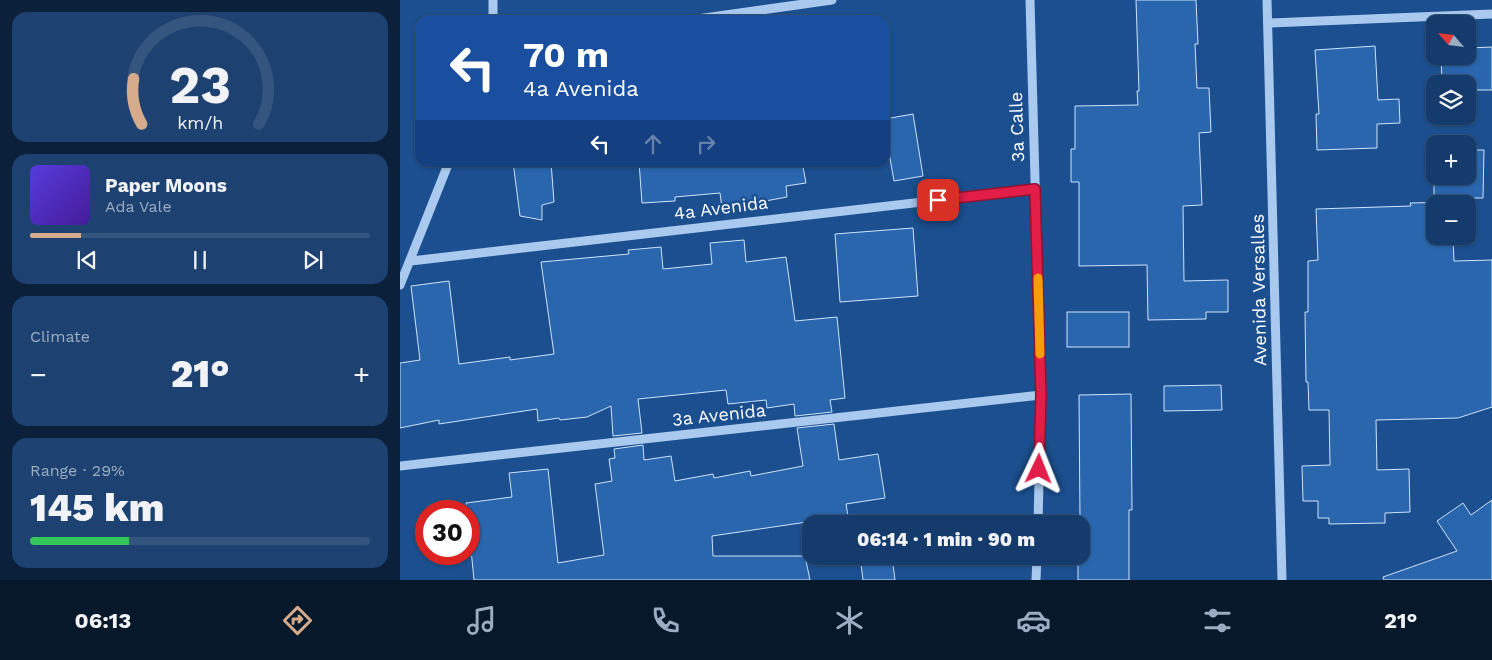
<!DOCTYPE html>
<meta charset="utf-8">
<style>
:root{--surface:#143b6b;--page:#1d4271;--text:#f1f3f6;--muted:#9dadc1;--line:#33557e;--accent:#d6ab8b}
body{margin:0;font-family:"Work Sans",sans-serif;background:var(--page);color:var(--text);height:100vh;display:flex;flex-direction:column;font-size:19px;white-space:nowrap}
*{box-sizing:border-box;margin:0}
p{font-size:16px;color:var(--muted)}
.icon{flex:none;width:28px;height:28px;fill:none;stroke:currentColor;stroke-width:2;stroke-linecap:round;stroke-linejoin:round}
.map{position:relative;flex:1;overflow:hidden}
.drawer{display:flex;flex-direction:column;gap:12px;padding:12px;background:#0b203b;width:400px}
.drawer>*{flex:none}
.guide{position:absolute;left:15px;top:15px;width:475px;height:152px;border-radius:15px;box-shadow:0 1px 4px #0004,0 0 0 1px var(--line);background:#1a4fa0;color:#fff;overflow:hidden}
.needle{width:32px;rotate:298deg}
.fabs{position:absolute;left:1026px;top:15px;display:grid;gap:10px}
.fabs a{display:grid;place-items:center;width:50px;height:50px;border-radius:10px;background:var(--surface);box-shadow:0 1px 4px #0004,0 0 0 1px var(--line);font-size:25px}
.speed{position:absolute;left:15px;top:500px;display:flex;gap:10px;font-size:25px;font-weight:700;text-align:center}
.speed>*{display:grid;place-content:center;width:65px;height:65px;border-radius:50%;background:var(--surface);box-shadow:0 1px 4px #0004,0 0 0 1px var(--line);line-height:1}
.speed .limit{border:8px solid #d22;background:#fff;color:#111}
.pin{position:absolute;display:grid;place-items:center;width:42px;height:42px;color:#fff;margin:-21px;border-radius:10px;box-shadow:0 2px 8px #0006}
.me{position:absolute;width:55px;margin:-28px;rotate:2deg;stroke-linejoin:round;filter:drop-shadow(0 0 4px #0008)}
.turn{display:flex;align-items:center;gap:18px;height:105px;padding:0 25px;font-size:22px}
.turn .icon{width:65px;height:65px;stroke-width:2.5}
.turn b{display:block;font-size:35px;line-height:42px}
.lanes{display:flex;align-items:center;height:48px;padding:0 25px;background:#0003;justify-content:center;gap:25px;direction:ltr}
.lanes .off{opacity:.35}
.big{font-size:38px;font-weight:800;line-height:1.1}
.drawer .widget{flex:1;display:flex;flex-direction:column;justify-content:center;gap:8px;min-width:0;padding:0 18px;border-radius:15px;background:var(--page)}
.drawer .dial{align-items:center;gap:0}
.dial svg{height:130px;overflow:visible;fill:none;stroke:var(--line);stroke-width:7;stroke-linecap:round;text-anchor:middle}
.dial text{fill:var(--text);stroke:none}
.song{display:flex;align-items:center;gap:15px}
.cover{width:60px;height:60px;border-radius:8px;background:linear-gradient(135deg,hsl(250 70% 55%),hsl(260 70% 35%))}
.played{height:5px;border-radius:2px;background:linear-gradient(90deg,var(--accent) 15%,var(--line) 15%)}
.keys{display:flex;justify-content:space-around;direction:ltr}
.heat{display:flex;justify-content:space-between;align-items:center;font-size:28px;direction:ltr}
.charge{height:8px;border-radius:4px;background:linear-gradient(90deg,#34c759 29%,var(--line) 0)}
.trip{position:absolute;left:402px;top:515px;width:288px;height:50px;border-radius:15px;background:var(--surface);box-shadow:0 1px 4px #0004,0 0 0 1px var(--line);font-weight:800;line-height:50px;text-align:center}
.dock{display:flex;height:80px;justify-content:space-around;align-items:center;background:#08182b;color:var(--muted)}
.dock .icon{width:35px;height:35px}
.dock .current{color:var(--accent)}
.dock b{font-size:22px;color:var(--text)}
main{display:flex;flex:1;min-height:0}
.map>svg:first-child{display:block}
.building{fill:#2a66ad;stroke:#cfe3fa}
.lines{fill:none;stroke-linecap:round;stroke-linejoin:round}
.minor{stroke:#a9c9ee;stroke-width:9}
.route-casing{stroke:#92132f;stroke-width:12}
.route{stroke:#e11d48;stroke-width:9}
.slow{stroke:#f59e0b;stroke-width:9}
.labels{text-anchor:middle;stroke-width:5;stroke-linejoin:round;paint-order:stroke}
.street-label{font-size:18px;fill:#fff;stroke:#1b4f8f}
</style>
<main>
<section class="drawer">
<div class="widget dial"><svg viewBox="0 0 100 80">
<path d="M14 69A42 42 0 1 1 86 69"/>
<path d="M14 69A42 42 0 0 1 9 41" stroke="#d6ab8b"/>
<text x="50" y="56" font-size="32" font-weight="700">23</text>
<text x="50" y="72" font-size="11">km/h</text>
</svg></div>
<div class="widget">
<div class="song"><i class="cover"></i><div><b>Paper Moons</b><p>Ada Vale</p></div></div>
<div class="played"></div>
<div class="keys"><svg class="icon" aria-label="previous" viewBox="0 0 24 24"><path d="M18 5L8 12l10 7zM5 5v14"/></svg><svg class="icon" aria-label="pause" viewBox="0 0 24 24"><path d="M8 5v14M16 5v14"/></svg><svg class="icon" aria-label="next" viewBox="0 0 24 24"><path d="M6 5l10 7-10 7zM19 5v14"/></svg></div>
</div>
<div class="widget"><p>Climate</p>
<div class="heat"><a>−</a><b class="big">21°</b><a>+</a></div>
</div>
<div class="widget"><p>Range · 29%</p><b class="big">145 km</b><div class="charge"></div></div>
</section>
<div class="map">
<svg width="1092" height="580" viewBox="0 0 1092 580">
<rect width="100%" height="100%" fill="#1b4f8f"/>
<!-- building -->
<g class="building">
<path d="M736,0h60l2,44h-3l2,44h12l2,44 -12,1 3,72 -19,1 1,75 44,-1v32h-22v7l-58,1 -1,-55 -68,1v-84h-8v-33h4v-43l63,-1 -1,-14h2z"/>
<path d="M975,46l3,54 21,-1 1,24 -23,1v24l-60,2 -1,-36h3l-4,-64z"/>
<path d="M1092,47v43h-24v-6h-26l-1,-28h27v-8z"/>
<path d="M513,114l10,62 -29,5 -9,-51v-11z"/>
<path d="M1034,150l1,26h33v-26h16l-1,48h-49z"/>
<path d="M113,162h38l3,40 -12,3v15l-22,-4z"/>
<path d="M239,162h163l4,21 -20,3 1,11 -65,12 -2,-16 -45,4v4l-33,2z"/>
<path d="M1053,202v2h-18v32h18l1,25 38,-1v147l-34,11 -82,2 1,50 32,-1 1,43 -25,1v10l-56,1v-6h-11v-17h-15l-1,-35 28,-1 -1,-55h-20l-1,-28h-2l-1,-70h3v-51l10,-1 -2,-51 95,-3 -1,-3z"/>
<path d="M513,228l5,68 -78,6 -5,-68z"/>
<path d="M344,240l2,22 40,-5 9,64 42,-4 8,81 -15,2 2,12 -37,4 -1,-12 -27,4 -1,-8 -38,4 -2,-14 -88,9 4,34 -29,3 -2,-30 -24,11 -27,3 -1,-2 -21,3 -1,-12 -98,15v-4l-39,8v-65l20,-3 -9,-74 38,-5 10,83 51,-7v3l44,-6 -13,-92 88,-8 -1,-4 33,-3 2,22 49,-5 -2,-21z"/>
<rect x="667" y="312" width="62" height="35"/>
<path d="M821,385l1,25 -58,1v-25z"/>
<path d="M731,394l1,116h-3v70h-51v-24h3v-32h-3v-4h2l-1,-125z"/>
<path d="M434,424l5,36 39,-6 7,44 -39,6 2,12 -136,20 1,20h92l5,24h-336l-5,-51v-18h-2l-1,-8 46,-6 -3,-24 39,-4 10,94 46,-8 -9,-71 17,-3 -3,-22 6,-1 -1,-9 29,-4 1,15 27,-4 4,25 38,-7 1,4 36,-7 1,5 52,-10 -6,-38z"/>
<path d="M1092,500v80h-108l-1,-3 74,-26 -20,-30 26,-18 8,12z"/>
<path d="M460,556h32l3,24h-32z"/>
</g>
<g class="lines">
<!-- minor -->
<g class="minor">
<path d="M630,0l11,395 -3,129"/>
<path d="M867,0l15,580"/>
<path d="M93,20v-20"/>
<path d="M290,20l142,-20"/>
<path d="M868,23l224,-9"/>
<path d="M11,261l624,-72"/>
<path d="M0,285l49,-123"/>
<path d="M0,466l641,-71"/>
<path d="M636,580l1,-24"/>
</g>
</g>
<g class="lines">
<defs>
<path id="route" d="M538,200l97,-11 6,206 -2,74"/>
</defs>
<!-- route casing -->
<use href="#route" class="route-casing"/>
<!-- route -->
<use href="#route" class="route"/>
<!-- slow -->
<path class="slow" d="M638,278l2,76"/>
</g>
<g class="labels">
<!-- street labels -->
<g class="street-label">
<text transform="translate(617 127) rotate(-92)" y="6">3a Calle</text>
<text transform="translate(321 208) rotate(-7)" y="6">4a Avenida</text>
<text transform="translate(859 290) rotate(-91)" y="6">Avenida Versalles</text>
<text transform="translate(319 415) rotate(-6)" y="6">3a Avenida</text>
</g>
</g>
</svg>
<div class="fabs">
<a><svg class="needle" viewBox="-14 -14 28 28"><path d="M0-13l5 13h-10z" fill="#e53935"/><path d="M0 13l5-13h-10z" fill="#9dadc1"/></svg></a>
<a><svg class="icon" aria-label="layers" viewBox="0 0 24 24"><path d="M12 4l9 5-9 5-9-5zM3 14l9 5 9-5"/></svg></a>
<a>+</a>
<a>−</a>
</div>
<div class="speed"><div class="limit">30</div></div>
<div class="pin" style="left:538px;top:200px;background:#d93025"><svg class="icon" aria-label="arrive" viewBox="0 0 24 24"><path d="M6 21V4h12l-3 4 3 4H6"/></svg></div>
<svg class="me" style="left:639px;top:469px" viewBox="-20 -20 40 40"><path d="M0-17L14 15 0 8-14 15z" fill="#e11d48" stroke="#fff" stroke-width="4"/></svg>
<div class="trip">06:14 · 1 min · 90 m</div>
<div class="guide">
<div class="turn"><svg class="icon" aria-label="left" viewBox="0 0 24 24"><path d="M17 20v-9H6M10 6l-5 5 5 5"/></svg><div><b>70 m</b>4a Avenida</div></div>
<div class="lanes"><svg class="icon" aria-label="left" viewBox="0 0 24 24"><path d="M17 20v-9H6M10 6l-5 5 5 5"/></svg><svg class="icon off" aria-label="ahead" viewBox="0 0 24 24"><path d="M12 20V5M6 11l6-6 6 6"/></svg><svg class="icon off" aria-label="right" viewBox="0 0 24 24"><path d="M7 20v-9h11M14 6l5 5-5 5"/></svg></div>
</div>
</div>
</main>
<nav class="dock">
<b>06:13</b>
<svg class="icon current" aria-label="directions" viewBox="0 0 24 24"><path d="M12 3l9 9-9 9-9-9zM9 14v-3h6M13 9l2 2-2 2"/></svg>
<svg class="icon" aria-label="music" viewBox="0 0 24 24"><path d="M9 18V5l10-2v13"/><circle cx="6" cy="18" r="3"/><circle cx="16" cy="16" r="3"/></svg>
<svg class="icon" aria-label="phone" viewBox="0 0 24 24"><path d="M5 4h4l2 5-3 2q2 4 5 5l2-3 5 2v4C11 20 4 13 5 4z"/></svg>
<svg class="icon" aria-label="climate" viewBox="0 0 24 24"><path d="M12 3v18M4 7l16 10M4 17L20 7"/></svg>
<svg class="icon" aria-label="car" viewBox="0 0 24 24"><path d="M5 17H2v-5l4-1 3-4h7l3 4 3 1v5h-3M9 17h6M6 11h13"/><circle cx="7" cy="17" r="2"/><circle cx="17" cy="17" r="2"/></svg>
<svg class="icon" aria-label="filters" viewBox="0 0 24 24"><path d="M4 7h16M4 17h16"/><circle cx="9" cy="7" r="2"/><circle cx="15" cy="17" r="2"/></svg>
<b>21°</b>
</nav>
